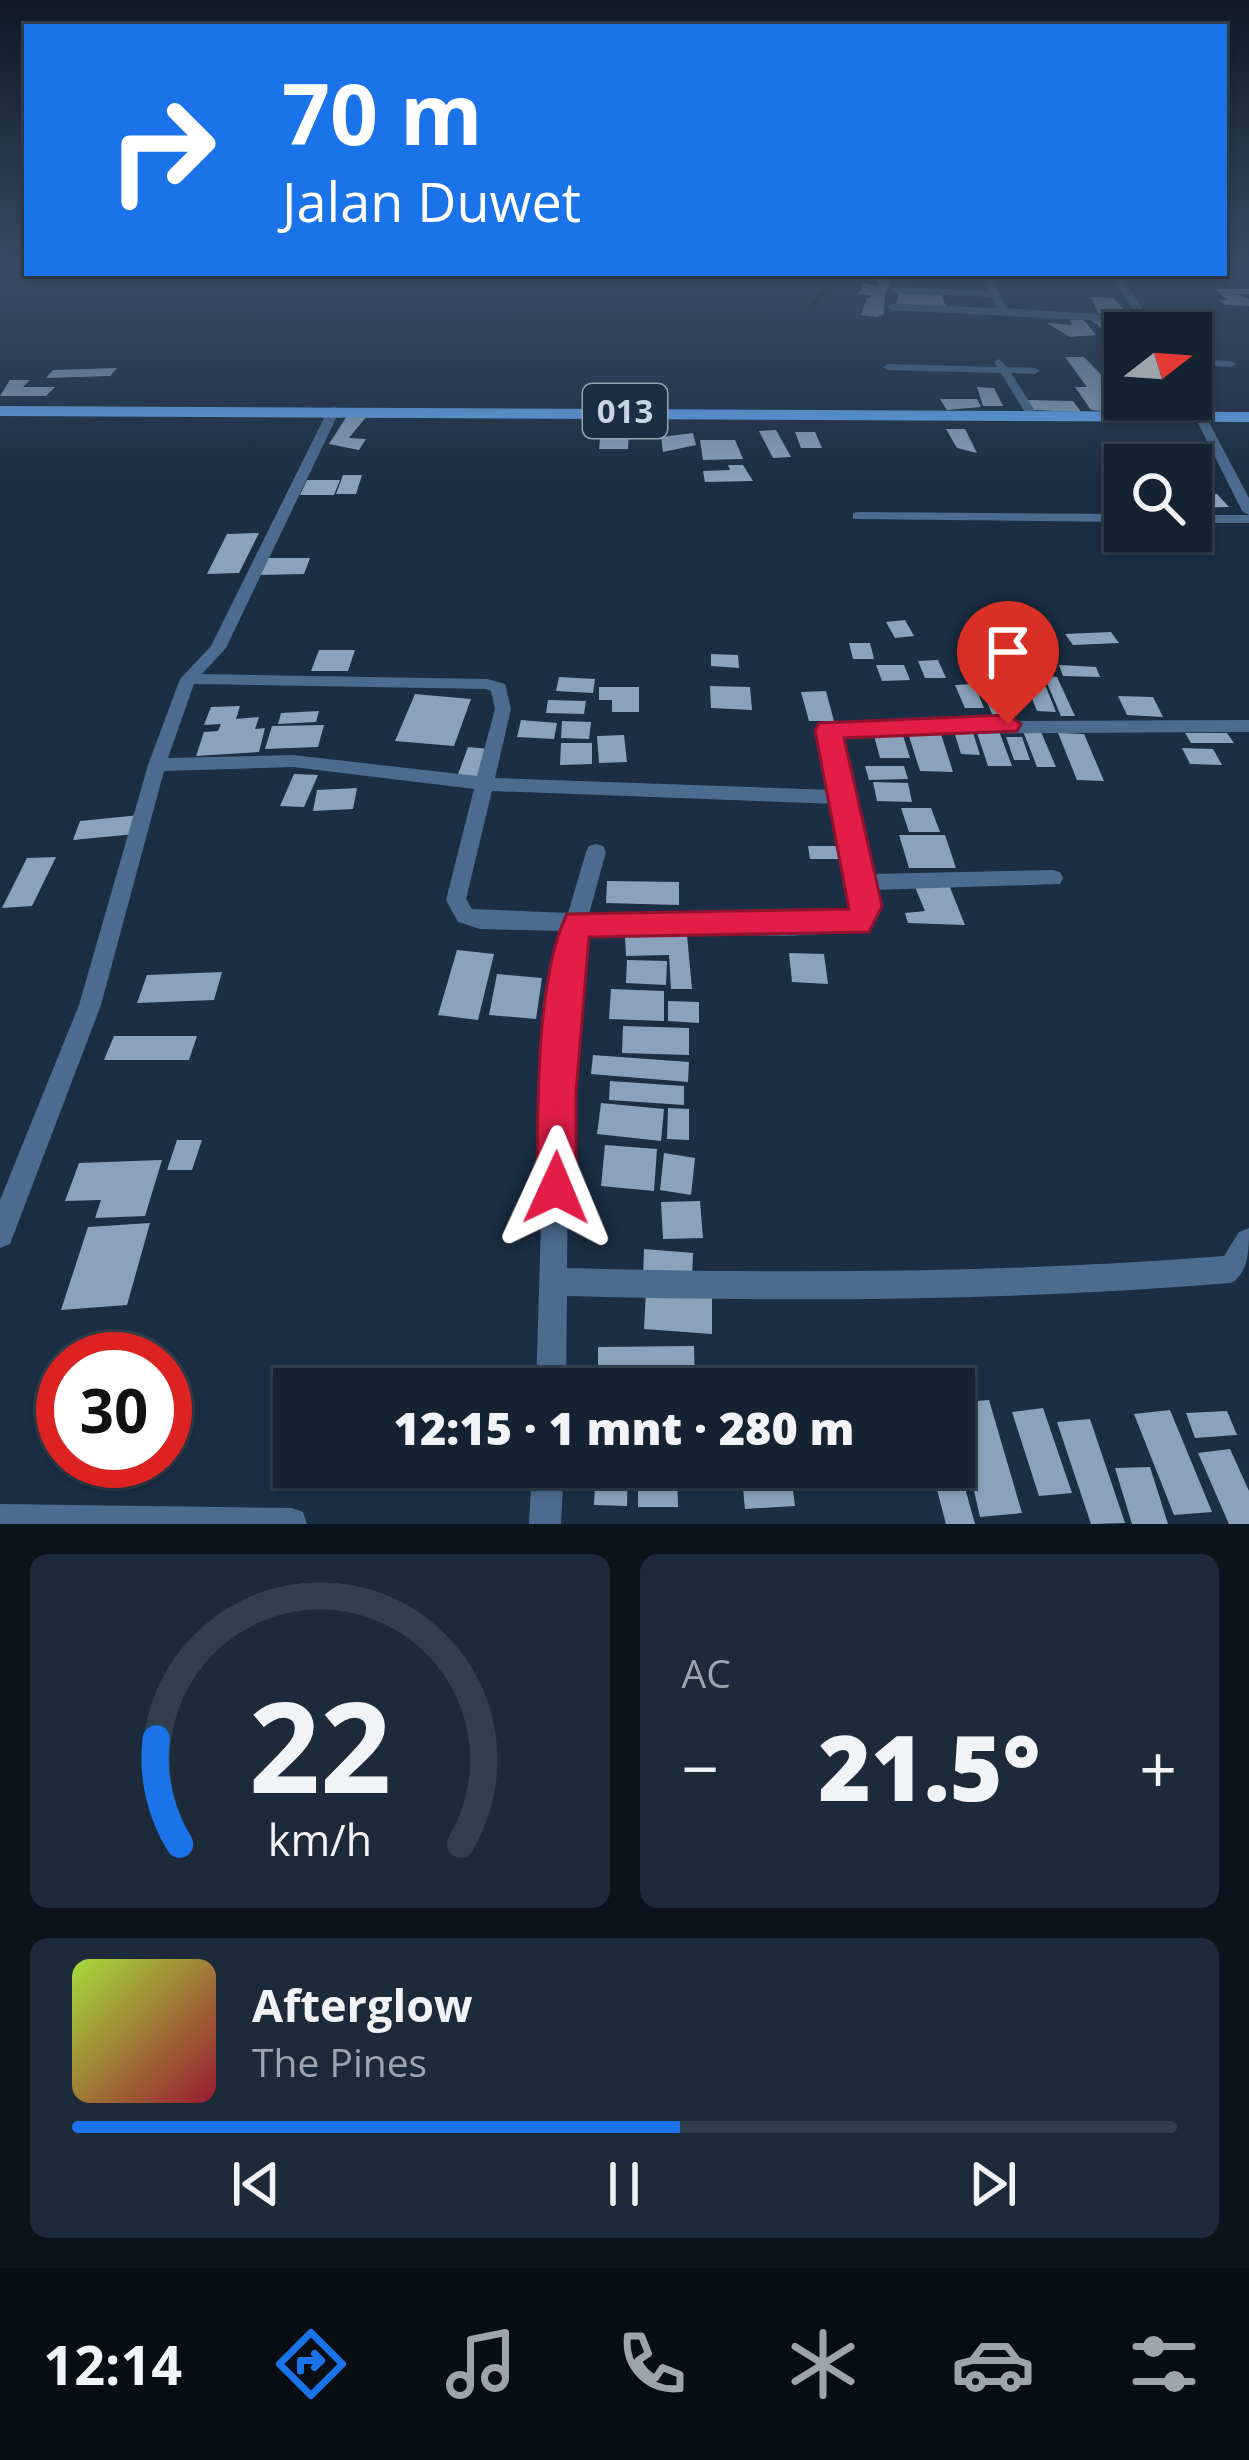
<!DOCTYPE html>
<html lang="id">
<meta charset="utf-8">
<style>
:root{--surface:#142232;--page:#1d2a3a;--text:#f1f3f6;--muted:#9da4ac;--line:#333f4d;--accent:#1a73e8}
body{margin:0;font-family:"Open Sans",sans-serif;background:var(--page);color:var(--text);height:100vh;display:flex;flex-direction:column;font-size:45px;white-space:nowrap}
*{box-sizing:border-box;margin:0}
p{font-size:39px;color:var(--muted)}
.icon{flex:none;width:66px;height:66px;fill:none;stroke:currentColor;stroke-width:2;stroke-linecap:round;stroke-linejoin:round}
.map{position:relative;height:1524px;overflow:hidden}
.side{display:flex;flex-direction:column;gap:30px;padding:30px;background:#0b131c;flex:1}
.side>*{flex:none}
.banner{position:absolute;left:24px;top:24px;width:1203px;height:252px;border-radius:0px;box-shadow:0 3px 9px #0004,0 0 0 3px var(--line);background:#1a73e8;color:#fff;overflow:hidden}
.needle{width:78px;rotate:73deg}
.tools{position:absolute;left:1104px;top:312px;display:grid;gap:24px}
.tools a{display:grid;place-items:center;width:108px;height:108px;border-radius:0px;background:var(--surface);box-shadow:0 3px 9px #0004,0 0 0 3px var(--line);font-size:60px}
.speed{position:absolute;left:36px;top:1332px;display:flex;gap:24px;font-size:60px;font-weight:700;text-align:center}
.speed>*{display:grid;place-content:center;width:156px;height:156px;border-radius:50%;background:var(--surface);box-shadow:0 3px 9px #0004,0 0 0 3px var(--line);line-height:1}
.speed .limit{border:18px solid #d22;background:#fff;color:#111}
.pin{position:absolute;display:grid;place-items:center;width:102px;height:102px;color:#fff;margin:-123px -51px;border-radius:50% 50% 50% 0;rotate:-45deg;box-shadow:0 0 12px #0007}
.pin .icon{rotate:45deg}
.me{position:absolute;width:132px;margin:-66px;rotate:1deg;stroke-linejoin:round;filter:drop-shadow(0 0 9px #0008)}
.turn{display:flex;align-items:center;gap:42px;height:252px;padding:0 60px;font-size:54px}
.turn .icon{width:156px;height:156px;stroke-width:2.5}
.turn b{display:block;font-size:84px;line-height:102px}
.big{font-size:90px;font-weight:800;line-height:1.1}
.side .widget{flex:1;display:flex;flex-direction:column;justify-content:center;gap:18px;min-width:0;padding:0 42px;border-radius:18px;background:var(--page)}
.side .dial{align-items:center;gap:0}
.dial svg{height:312px;overflow:visible;fill:none;stroke:var(--line);stroke-width:7;stroke-linecap:round;text-anchor:middle}
.dial text{fill:var(--text);stroke:none}
.song{display:flex;align-items:center;gap:36px}
.cover{width:144px;height:144px;border-radius:18px;background:linear-gradient(135deg,hsl(80 70% 55%),hsl(350 70% 35%))}
.played{height:12px;border-radius:6px;background:linear-gradient(90deg,var(--accent) 55%,var(--line) 55%)}
.keys{display:flex;justify-content:space-around;direction:ltr}
.heat{display:flex;justify-content:space-between;align-items:center;font-size:66px;direction:ltr}
.side .tiles{flex:1;display:grid;gap:30px;grid-template-columns:1fr 1fr}
.widget:last-child{grid-column:span 2}
.trip{position:absolute;left:273px;top:1368px;width:702px;height:120px;border-radius:0px;background:var(--surface);box-shadow:0 3px 9px #0004,0 0 0 3px var(--line);font-weight:800;line-height:120px;text-align:center}
.dock{display:flex;height:192px;justify-content:space-around;align-items:center;background:#080e14;color:var(--muted)}
.dock .icon{width:84px;height:84px}
.dock .selected{color:var(--accent)}
.dock b{font-size:54px;color:var(--text)}
.map>svg:first-child{display:block}
.lines{fill:none;stroke-linecap:round;stroke-linejoin:round}
.stream{stroke:#2e0400;stroke-width:3}
.building{fill:#8ba2bc}
.minor{fill:#4b6b8f;fill-rule:evenodd}
.primary{fill:#64a8f1;fill-rule:evenodd}
.route{fill:#e11d48;stroke:#92132f;stroke-width:3}
.labels{text-anchor:middle;stroke-width:12;stroke-linejoin:round;paint-order:stroke}
.shield{fill:#1b2e43;stroke:#94a2b2;stroke-width:3}
.shield-label{font-size:33px;font-weight:bold;fill:#c8d4e1}
</style>
<div class="map">
<svg width="1249" height="1524" viewBox="0 0 1249 1524">
<rect width="100%" height="100%" fill="#1b2e43"/>
<g class="lines">
<!-- stream -->
<path class="stream" d="M813,304l27,-31"/>
</g>
<!-- building -->
<g class="building">
<path d="M872,273h23l-10,21 -1,20 -7,3 -16,-2 6,-17 6,-2 -15,-2 7,-11 14,4 -1,-5 -10,-2z"/>
<path d="M1215,289h34v5h-12l12,5v7l-24,-1 -7,-5h9z"/>
<path d="M899,293l43,2 4,12 -50,-3z"/>
<path d="M1091,297l22,1 21,21 -36,-6z"/>
<path d="M1069,320h15l12,15 -26,2 -23,-14 26,2z"/>
<path d="M1091,320l46,1 9,10 -36,4z"/>
<path d="M1065,357h19l36,37h-12l20,19 -37,-3 -16,-23h12z"/>
<path d="M117,368l-7,8 -64,2 7,-8z"/>
<path d="M10,380h20l-7,7h32l-9,9h-46z"/>
<path d="M977,387l17,1 9,18h-20z"/>
<path d="M940,399h37l4,8 -34,3z"/>
<path d="M1026,400l47,1 8,11 -49,-2z"/>
<path d="M347,416h20l-18,22 17,1 -7,11 -30,-6z"/>
<path d="M946,429h19l12,24 -20,-5z"/>
<path d="M776,430l15,27 -18,1 -14,-27z"/>
<path d="M601,431h28l-1,18h-29z"/>
<path d="M795,432h20l7,16h-21z"/>
<path d="M693,433l3,12 -33,7 -2,-15z"/>
<path d="M700,440h35l8,19 -40,1z"/>
<path d="M728,465h15l10,16 -48,1 -2,-11 27,-1z"/>
<path d="M343,475h19l-6,19h-20z"/>
<path d="M307,480h33l-6,15h-34z"/>
<path d="M1113,481h12v28l-16,-1 -8,-12h24z"/>
<path d="M1191,494h26l12,13 -38,1z"/>
<path d="M259,533l-20,40 -32,1 20,-40z"/>
<path d="M265,558h45l-6,16 -46,1z"/>
<path d="M905,620l9,16 -19,2 -9,-16z"/>
<path d="M1111,632l8,11 -46,2 -8,-11z"/>
<path d="M849,643h21l4,16h-21z"/>
<path d="M319,650h36l-7,21h-37z"/>
<path d="M711,654l27,1 1,13 -28,-2z"/>
<path d="M1025,654l10,16 -27,1 -9,-16z"/>
<path d="M995,655l8,16h-37l-7,-15z"/>
<path d="M938,660l8,18h-21l-7,-17z"/>
<path d="M876,665h28l6,15 -28,1z"/>
<path d="M1059,665l37,2 4,10 -37,-1z"/>
<path d="M991,673l8,19h7l10,24h-23l-18,-42z"/>
<path d="M1044,676l13,1 18,39h-14z"/>
<path d="M559,677l36,2 -2,14 -37,-2z"/>
<path d="M974,684l10,24h-19l-10,-23z"/>
<path d="M710,686l40,1 2,23 -41,-2z"/>
<path d="M1027,686l19,1 10,25 -19,-1z"/>
<path d="M599,687h40v25h-27v-12h-13z"/>
<path d="M826,691l8,30h-25l-8,-29z"/>
<path d="M415,694l56,5 -17,47 -59,-5z"/>
<path d="M1118,696l35,1 10,20 -36,-2z"/>
<path d="M548,700l38,1 -2,13 -38,-1z"/>
<path d="M240,706l-4,13 23,-2 -4,12 10,-1 -6,24 -63,4 8,-24 14,-1 3,-7 -17,1 7,-18z"/>
<path d="M319,711l-3,11 -38,2 3,-11z"/>
<path d="M521,720l36,3 -3,16 -37,-2z"/>
<path d="M562,721l29,1 -2,17 -28,-1z"/>
<path d="M324,725l-6,22 -53,2 7,-23z"/>
<path d="M953,728l19,1 8,26 -19,-1z"/>
<path d="M976,730l23,1 13,35h-24z"/>
<path d="M1023,731l18,1 15,35h-19z"/>
<path d="M873,732h29l8,26h-30z"/>
<path d="M908,733l33,1 12,38 -33,-1z"/>
<path d="M1058,733l26,1 20,47 -27,-1z"/>
<path d="M1185,733h42l7,10h-43z"/>
<path d="M624,735l3,27 -28,1 -2,-27z"/>
<path d="M1006,737h16l8,23h-16z"/>
<path d="M561,743h31v21l-32,1z"/>
<path d="M468,747l22,2 -10,30 -23,-2z"/>
<path d="M1182,748l31,1 9,16 -32,-1z"/>
<path d="M865,766h39l4,13 -39,1z"/>
<path d="M294,774l24,1 -14,32 -24,-1z"/>
<path d="M873,782l35,1 4,19 -35,-1z"/>
<path d="M357,788l-4,21 -40,2 4,-21z"/>
<path d="M901,808h30l9,24h-31z"/>
<path d="M140,815l-5,19 -62,6 7,-19z"/>
<path d="M899,835h46l11,33h-47z"/>
<path d="M808,846h36l3,13h-37z"/>
<path d="M56,857l-24,49 -30,2 25,-50z"/>
<path d="M607,881l72,1v23l-73,-2z"/>
<path d="M949,885l16,40 -57,-2 -3,-10 20,-2 -10,-24z"/>
<path d="M687,935l5,54h-21l-2,-34 -43,1 -1,-19z"/>
<path d="M457,950l37,4 -16,66 -40,-5z"/>
<path d="M789,953l35,1 4,30 -36,-2z"/>
<path d="M627,960l40,1 -1,24 -40,-2z"/>
<path d="M222,972l-8,28 -77,3 10,-28z"/>
<path d="M497,974l45,4 -6,41 -47,-4z"/>
<path d="M611,989l53,2v30l-55,-2z"/>
<path d="M668,1001l31,1v21l-31,-2z"/>
<path d="M623,1026l66,2v27l-67,-2z"/>
<path d="M114,1036h83l-8,24h-85z"/>
<path d="M593,1055l96,7 -1,20 -97,-8z"/>
<path d="M610,1081l74,5v19l-75,-5z"/>
<path d="M601,1103l63,6 -3,32 -64,-7z"/>
<path d="M668,1108l21,1v31l-22,-1z"/>
<path d="M177,1140h25l-10,30h-25z"/>
<path d="M605,1145l52,4 -3,42 -53,-5z"/>
<path d="M664,1153l31,5 -4,37 -31,-5z"/>
<path d="M162,1160l-17,56 -50,2 6,-18 -36,1 14,-38z"/>
<path d="M700,1201l3,37 -40,1 -2,-37z"/>
<path d="M150,1223l-23,82 -66,5 27,-83z"/>
<path d="M644,1249l49,4 -1,28 -49,-4z"/>
<path d="M646,1290l66,3v41l-68,-5z"/>
<path d="M694,1346l1,43h-97v-42z"/>
<path d="M989,1400l33,113 -42,4 -26,-114z"/>
<path d="M1043,1408l29,85 -33,3 -27,-84z"/>
<path d="M1170,1410l42,102 -38,3 -40,-101z"/>
<path d="M1227,1411l10,24 -42,3 -9,-25z"/>
<path d="M1090,1419l35,104 -34,1 -34,-102z"/>
<path d="M1230,1449l19,42v33h-20l-31,-71z"/>
<path d="M955,1452l20,72h-29l-15,-57h23z"/>
<path d="M596,1467h32l-1,39 -33,-1z"/>
<path d="M638,1467h39l1,40h-40z"/>
<path d="M701,1467h31l2,16 -31,2z"/>
<path d="M741,1467h49l5,39 -50,3z"/>
<path d="M1150,1467l18,57h-36l-17,-56z"/>
</g>
<g class="lines">
<!-- minor -->
<g class="minor">
<path d="M983,273h8l15,35 132,9 -25,-40 -35,-4h41l39,60h-10l-6,-10 -251,-13 -5,-3 5,-3 105,4 -4,-11 -95,-4 -4,-3 4,-3 93,4z"/>
<path d="M1111,351h14v6l-18,-1 -1,-2z"/>
<path d="M999,359l8,8 28,1 5,3 -5,3 -24,-1 26,41 -2,2h-8l-26,-43 -113,-3 -5,-3 5,-3 109,3 -3,-5z"/>
<path d="M1191,359l40,2 5,3 -5,3 -40,-2z"/>
<path d="M1191,395l5,3 53,100v17l-7,-4 -56,-112h5z"/>
<path d="M334,407l6,3 -114,238 -24,26 285,5 18,5 6,25 -16,69 339,12 -13,-62 9,-6 419,-2v12l-409,2 30,140 183,-4 7,2 3,6 -3,6 -186,6 3,16 -12,23 -7,3 -73,4 -201,-5 -15,162 -2,175c220,6 438,5 657,-12l15,-24 10,-4c0,22 0,45 -18,55 -221,18 -442,19 -664,13l-1,93h-30l9,-296 18,-162 -83,-2 -22,-7 -12,-22 28,-111 -181,-22 -129,4 -63,234 -91,239 -10,4v-48l79,-195 69,-240 32,-86 31,-33 117,-236zM194,684l292,5 5,2 4,18 -18,67 -184,-21 -125,3zM492,791l344,13 21,102 -5,8 -67,4 -196,-4 17,-62 -3,-6 -7,-2 -7,2 -3,6 -18,61 -96,-4 -6,-10z"/>
<path d="M858,512l267,2v8l-272,-3v-6z"/>
<rect x="1191" y="515" width="58" height="8"/>
<path d="M532,1467h32l-3,57h-32z"/>
<path d="M0,1504l291,4 12,4 4,12h-307z"/>
</g>
<!-- primary -->
<path class="primary" d="M0,406l1249,6v10l-1249,-6z"/>
</g>
<!-- sky -->
<linearGradient id="sky" x2="0" y2="1"><stop stop-color="#0f1925"/><stop offset="0.56" stop-color="#394c66"/><stop offset="1" stop-color="#394c66" stop-opacity="0"/></linearGradient>
<rect width="1249" height="483" fill="url(#sky)"/>
<!-- route -->
<path class="route" d="M1008,715l13,9 -4,7 -173,7 38,168 -13,26 -280,5 -13,156v95l-5,14 -15,6 -14,-6 -5,-14c1,-75 -2,-209 30,-274l282,-5 -34,-179 4,-7z"/>
<g class="labels">
<!-- shield labels -->
<rect class="shield" x="583" y="384" width="84" height="54" rx="9"/>
<g class="shield-label">
<text x="625" y="423">013</text>
</g>
</g>
</svg>
<div class="tools">
<a><svg class="needle" viewBox="-14 -14 28 28"><path d="M0-13l5 13h-10z" fill="#e53935"/><path d="M0 13l5-13h-10z" fill="#9da4ac"/></svg></a>
<a><svg class="icon" aria-label="search" viewBox="0 0 24 24"><circle cx="10" cy="10" r="6"/><path d="M15 15l6 6"/></svg></a>
</div>
<div class="speed"><div class="limit">30</div></div>
<div class="pin" style="left:1008px;top:724px;background:#d93025"><svg class="icon" aria-label="arrive" viewBox="0 0 24 24"><path d="M6 21V4h12l-3 4 3 4H6"/></svg></div>
<svg class="me" style="left:556px;top:1188px" viewBox="-20 -20 40 40"><path d="M0-17L14 15 0 8-14 15z" fill="#e11d48" stroke="#fff" stroke-width="4"/></svg>
<div class="trip">12:15 · 1 mnt · 280 m</div>
<div class="banner">
<div class="turn"><svg class="icon" aria-label="right" viewBox="0 0 24 24"><path d="M7 20v-9h11M14 6l5 5-5 5"/></svg><div><b>70 m</b>Jalan Duwet</div></div>
</div>
</div>
<section class="side">
<div class="tiles">
<div class="widget dial"><svg viewBox="0 0 100 80">
<path d="M14 69A42 42 0 1 1 86 69"/>
<path d="M14 69A42 42 0 0 1 8 42" stroke="#1a73e8"/>
<text x="50" y="56" font-size="32" font-weight="700">22</text>
<text x="50" y="72" font-size="11">km/h</text>
</svg></div>
<div class="widget"><p>AC</p>
<div class="heat"><a>−</a><b class="big">21.5°</b><a>+</a></div>
</div>
<div class="widget">
<div class="song"><i class="cover"></i><div><b>Afterglow</b><p>The Pines</p></div></div>
<div class="played"></div>
<div class="keys"><svg class="icon" aria-label="previous" viewBox="0 0 24 24"><path d="M18 5L8 12l10 7zM5 5v14"/></svg><svg class="icon" aria-label="pause" viewBox="0 0 24 24"><path d="M8 5v14M16 5v14"/></svg><svg class="icon" aria-label="next" viewBox="0 0 24 24"><path d="M6 5l10 7-10 7zM19 5v14"/></svg></div>
</div>
</div>
</section>
<nav class="dock">
<b>12:14</b>
<svg class="icon selected" aria-label="directions" viewBox="0 0 24 24"><path d="M12 3l9 9-9 9-9-9zM9 14v-3h6M13 9l2 2-2 2"/></svg>
<svg class="icon" aria-label="music" viewBox="0 0 24 24"><path d="M9 18V5l10-2v13"/><circle cx="6" cy="18" r="3"/><circle cx="16" cy="16" r="3"/></svg>
<svg class="icon" aria-label="phone" viewBox="0 0 24 24"><path d="M5 4h4l2 5-3 2q2 4 5 5l2-3 5 2v4C11 20 4 13 5 4z"/></svg>
<svg class="icon" aria-label="climate" viewBox="0 0 24 24"><path d="M12 3v18M4 7l16 10M4 17L20 7"/></svg>
<svg class="icon" aria-label="car" viewBox="0 0 24 24"><path d="M5 17H2v-5l4-1 3-4h7l3 4 3 1v5h-3M9 17h6M6 11h13"/><circle cx="7" cy="17" r="2"/><circle cx="17" cy="17" r="2"/></svg>
<svg class="icon" aria-label="filters" viewBox="0 0 24 24"><path d="M4 7h16M4 17h16"/><circle cx="9" cy="7" r="2"/><circle cx="15" cy="17" r="2"/></svg>
</nav>
